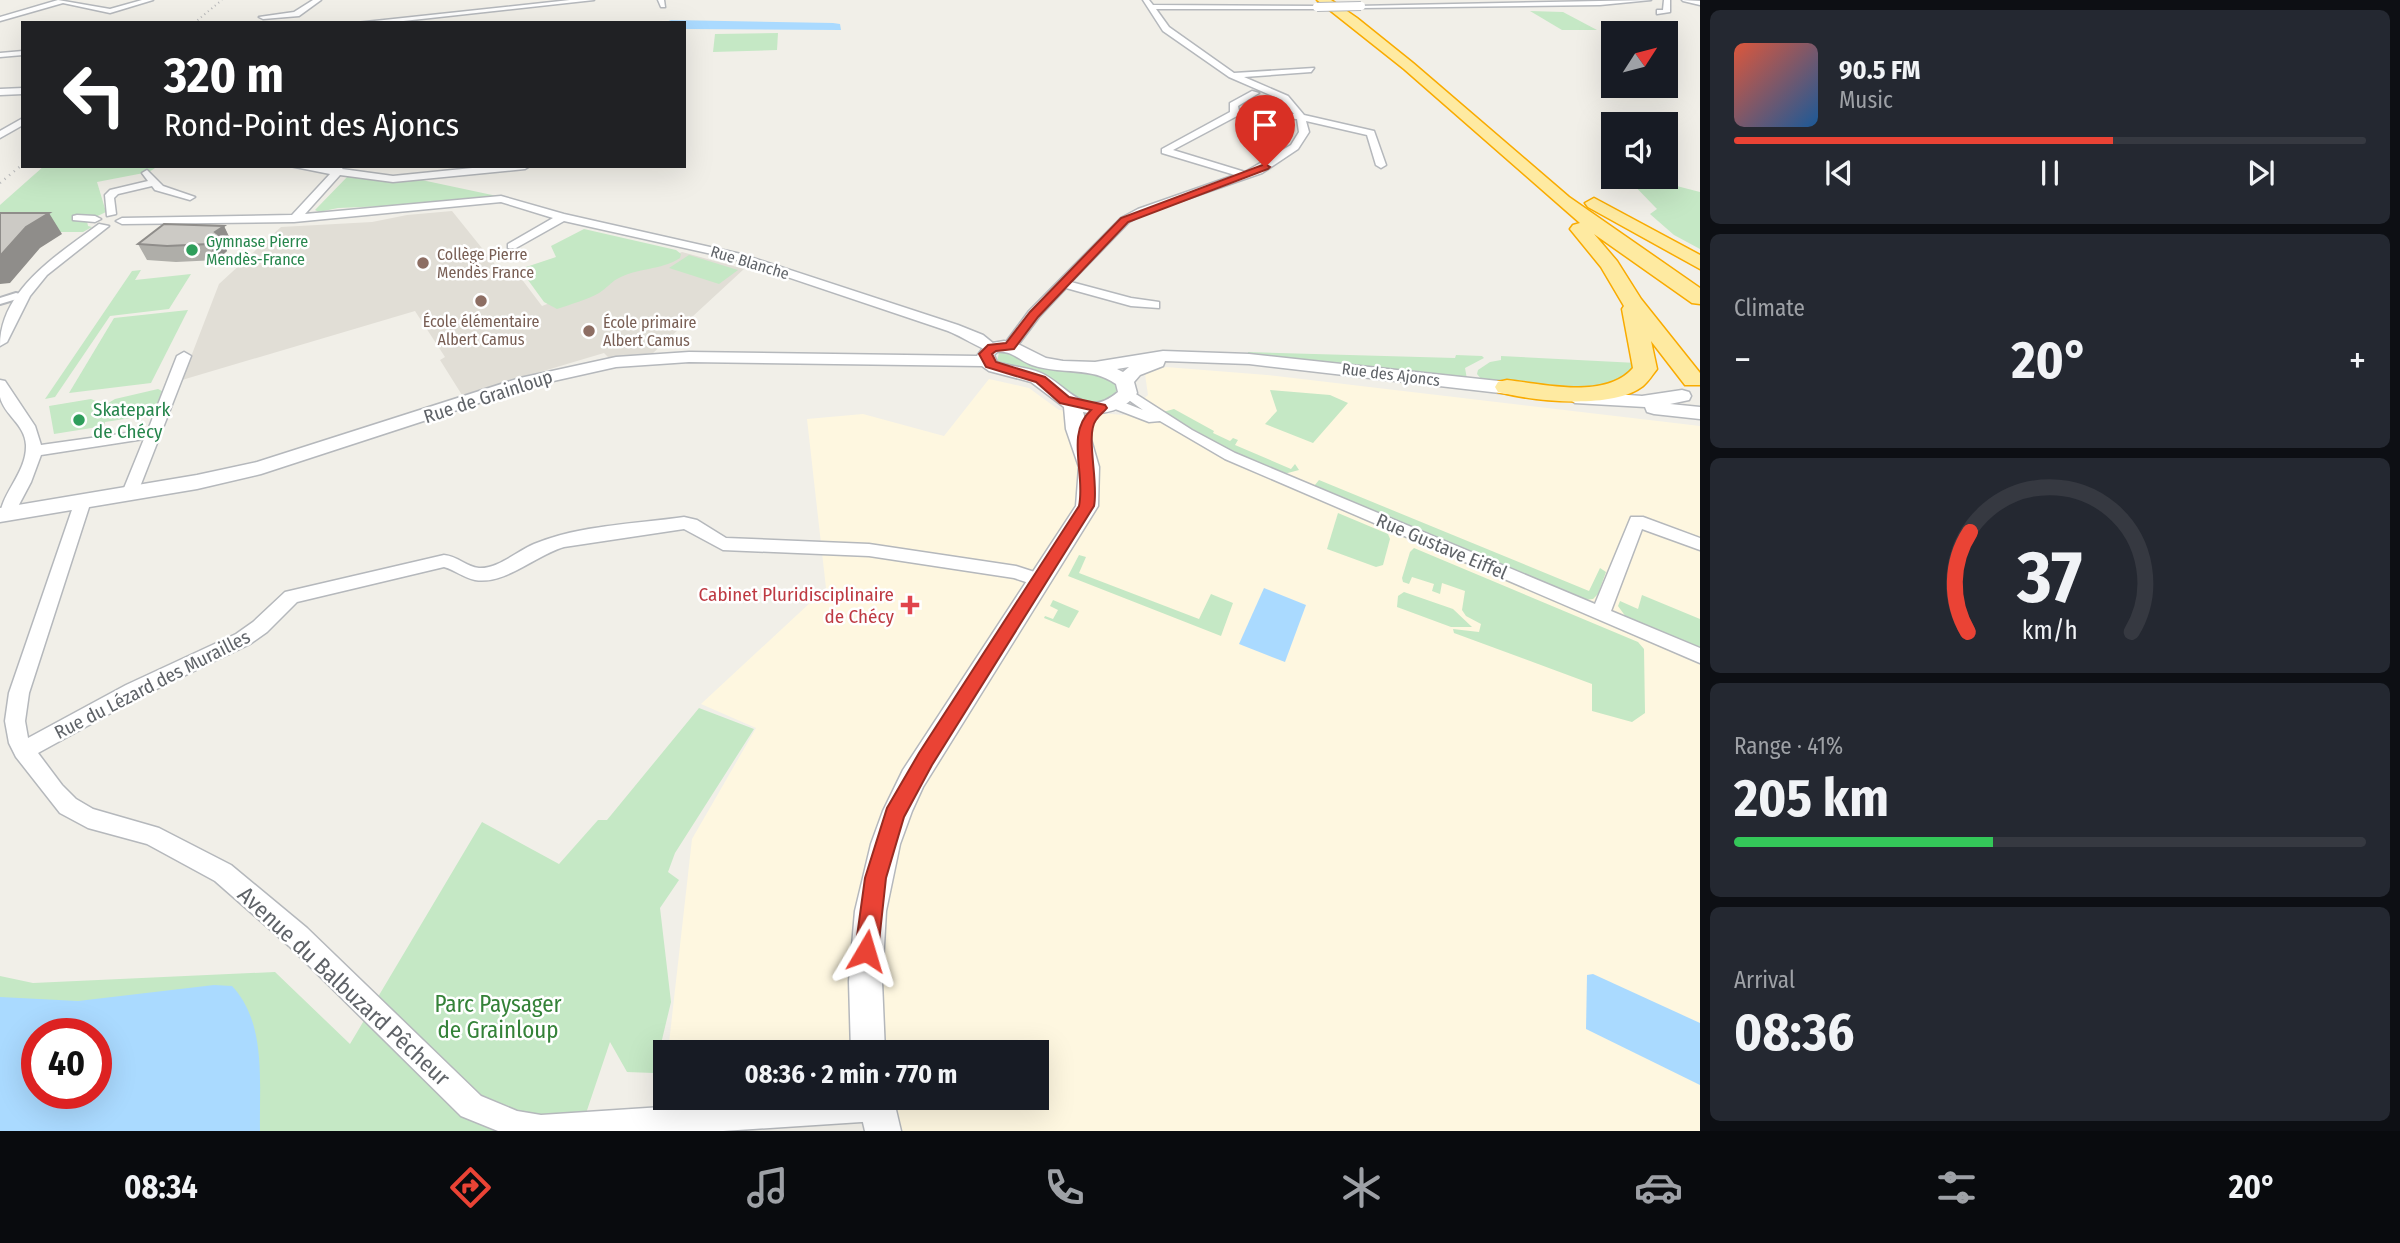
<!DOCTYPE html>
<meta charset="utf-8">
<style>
:root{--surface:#171b24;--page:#242831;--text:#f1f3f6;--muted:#9ea1a6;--line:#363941;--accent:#ea4335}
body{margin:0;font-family:"Fira Sans Condensed",sans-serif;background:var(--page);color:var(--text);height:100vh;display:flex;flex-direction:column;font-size:26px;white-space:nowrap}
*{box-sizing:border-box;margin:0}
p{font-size:23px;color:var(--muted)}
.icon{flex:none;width:38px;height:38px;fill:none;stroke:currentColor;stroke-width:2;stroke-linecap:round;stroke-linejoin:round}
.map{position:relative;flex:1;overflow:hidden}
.side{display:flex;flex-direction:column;gap:10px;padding:10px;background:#0d0f14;width:700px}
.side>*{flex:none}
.banner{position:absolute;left:21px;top:21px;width:665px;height:147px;border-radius:0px;box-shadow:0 7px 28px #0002;background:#202124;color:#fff;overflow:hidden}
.needle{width:46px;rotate:54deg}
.controls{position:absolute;left:1601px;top:21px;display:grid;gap:14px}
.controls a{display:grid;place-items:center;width:77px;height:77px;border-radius:0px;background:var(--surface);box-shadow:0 7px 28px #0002;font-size:35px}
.speed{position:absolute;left:21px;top:1018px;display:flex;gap:14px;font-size:35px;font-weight:700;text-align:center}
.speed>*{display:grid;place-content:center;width:91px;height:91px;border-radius:50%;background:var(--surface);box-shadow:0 7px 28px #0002;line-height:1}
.speed .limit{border:10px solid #d22;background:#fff;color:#111}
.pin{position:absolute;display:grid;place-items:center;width:60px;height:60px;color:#fff;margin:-72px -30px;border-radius:50% 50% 50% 0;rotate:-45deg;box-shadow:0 0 7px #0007}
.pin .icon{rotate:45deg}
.me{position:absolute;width:77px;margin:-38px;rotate:7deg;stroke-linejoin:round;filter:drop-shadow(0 0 5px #0008)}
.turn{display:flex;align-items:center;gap:24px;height:147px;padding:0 28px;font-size:32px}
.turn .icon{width:91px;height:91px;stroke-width:2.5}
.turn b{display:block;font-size:49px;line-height:60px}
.big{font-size:52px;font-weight:700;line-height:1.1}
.side .widget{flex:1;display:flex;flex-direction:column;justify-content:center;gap:10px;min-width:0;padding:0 24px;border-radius:10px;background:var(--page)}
.side .dial{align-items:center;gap:0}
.dial svg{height:182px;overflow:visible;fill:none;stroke:var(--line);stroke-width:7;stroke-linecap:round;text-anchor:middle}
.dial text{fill:var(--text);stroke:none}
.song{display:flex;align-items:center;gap:21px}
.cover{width:84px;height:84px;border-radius:10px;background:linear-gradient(135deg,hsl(10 70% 55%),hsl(210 70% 35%))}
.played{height:7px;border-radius:4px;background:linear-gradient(90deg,var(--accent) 60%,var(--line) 60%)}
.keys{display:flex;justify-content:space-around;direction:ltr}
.heat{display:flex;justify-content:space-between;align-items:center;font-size:38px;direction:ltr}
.charge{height:10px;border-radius:5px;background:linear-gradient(90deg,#34c759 41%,var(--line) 0)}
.trip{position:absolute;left:653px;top:1040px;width:396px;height:70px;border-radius:0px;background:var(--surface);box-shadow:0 7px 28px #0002;font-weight:700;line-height:70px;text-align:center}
.tabs{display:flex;height:112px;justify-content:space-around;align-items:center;background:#090b0e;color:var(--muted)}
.tabs .icon{width:49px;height:49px}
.tabs .active{color:var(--accent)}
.tabs b{font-size:32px;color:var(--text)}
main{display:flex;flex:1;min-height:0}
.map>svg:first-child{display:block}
.commercial{fill:#fef7e0}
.education{fill:#e1ded6}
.green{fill:#c5e8c5;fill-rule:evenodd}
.water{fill:#aadaff;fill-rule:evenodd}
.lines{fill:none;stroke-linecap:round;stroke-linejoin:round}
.pedestrian-casing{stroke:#b5b8bc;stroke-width:4}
.minor-casing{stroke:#b5b8bc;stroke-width:3}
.tertiary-casing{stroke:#b5b8bc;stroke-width:3}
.trunk-casing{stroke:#f9ab00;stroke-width:3}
.pedestrian{fill:#fff;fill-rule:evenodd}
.minor{fill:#fff;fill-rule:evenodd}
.tertiary{fill:#fff;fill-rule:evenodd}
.trunk{fill:#feeaa1;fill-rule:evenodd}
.rail-far1{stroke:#b6b7b8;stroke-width:2;stroke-dasharray:1 3.5;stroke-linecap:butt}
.rail{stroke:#b6b7b8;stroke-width:2.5;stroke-dasharray:1 5;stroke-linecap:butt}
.minor-bridge-casing{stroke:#b5b8bc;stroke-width:10;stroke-linecap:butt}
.minor-bridge{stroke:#fff;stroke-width:8}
.wall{fill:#afaea9}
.shaded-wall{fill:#8f8d8a}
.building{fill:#cccac5;stroke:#8f8d8a;stroke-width:2}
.route{fill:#ea4335;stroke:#982c22;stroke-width:2}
.leisure-dot{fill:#2e9e5b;stroke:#fff;stroke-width:2.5}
.education-dot{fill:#8d6e63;stroke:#fff;stroke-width:2.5}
.health-dot{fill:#e0444e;stroke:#fff;stroke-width:2.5}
.labels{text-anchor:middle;stroke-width:5;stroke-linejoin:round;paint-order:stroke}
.far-leisure-label{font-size:16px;fill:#27864d;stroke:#fff;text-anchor:start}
.far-education-label{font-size:16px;fill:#785e54;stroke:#fff;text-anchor:start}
.far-street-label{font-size:16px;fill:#5f6368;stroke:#fff}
.street-label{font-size:19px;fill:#5f6368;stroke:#fff}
.leisure-label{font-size:19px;fill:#27864d;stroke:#fff;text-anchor:start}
.health-label{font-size:19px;fill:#be3a42;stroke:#fff;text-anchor:end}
.near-street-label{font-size:23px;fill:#5f6368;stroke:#fff}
.near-park-label{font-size:23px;fill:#348238;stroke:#fff}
</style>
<main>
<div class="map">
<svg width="1700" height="1131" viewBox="0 0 1700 1131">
<rect width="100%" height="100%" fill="#f1efe8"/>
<!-- commercial -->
<path class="commercial" d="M1166,367l101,8 433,51v705h-830l-10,-33 -198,6 3,-28v21h371v-45h-368l24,-213 64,-111 -55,-24 125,-116 -19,-169 56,-5 81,22 45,-57 40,9 30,22 65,5 24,-20 -3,-21z"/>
<!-- education -->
<path class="education" d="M452,211l50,62 12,-4 28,37 140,-54 62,17 -91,84 -43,6 -6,-6 -142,42 -22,-35 5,-3 -30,-46 -233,69 37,-96 62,-57 91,-5 35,-7z"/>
<!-- green -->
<g class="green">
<path d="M1530,11l33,1 34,18h-35z"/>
<path d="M778,33l-1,17 -64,2 2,-18z"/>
<path d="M44,166h114l-9,6 -52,10 9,30 -19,9 1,5 4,1 -9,5h-83v-27z"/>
<path d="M349,175l68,4 80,17 -63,8 -96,4 -19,4 -4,-2z"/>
<path d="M1626,177h29l10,6 35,9v57l-26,-14 -24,-21 7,-5z"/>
<path d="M584,229l92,21 5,4 -1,4c-20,13 -42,9 -63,21 -6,3 -11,10 -18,14 -12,7 -28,11 -42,16l-13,-7 -24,-33 36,-12 -5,-11z"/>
<path d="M689,255l49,15 -19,14 -50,-16z"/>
<path d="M141,270l-6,10 56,-6 -22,35 -59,7 -55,81 -10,2 87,-128z"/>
<path d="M188,310l-37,73 -82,10 45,-75z"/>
<path d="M1007,352l41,17h38l28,10 3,12c-24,29 -56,-7 -78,-18 -13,-7 -30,-5 -42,-12l2,-8z"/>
<path d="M1248,352l207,6 1,-3 26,1 2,2 -19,10 2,11 -219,-24z"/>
<path d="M1501,356l136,7 -4,15 -40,12 -110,-9 -6,-7 1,-4 12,-8 11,-2z"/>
<path d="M158,389l6,3 -7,19 -13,5 -39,6 -1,4 -50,8 -5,-28 42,-7 14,6 10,-6z"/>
<path d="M1270,390l60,5 18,8 -35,40 -48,-19 12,-13z"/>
<path d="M1174,409l40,22 -1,2 17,8 3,-3 5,2 -3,5 56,24 4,-5 4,6 -15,4 -50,-21 -71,-41z"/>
<path d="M1319,480l270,111 11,-23 6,4 -8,22 -5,5 -9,1 -270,-114z"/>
<path d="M1338,513l50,21 2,5 -7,26 -7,2 -49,-18z"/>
<path d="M1414,548l224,94 6,7 1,64 -13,9 -40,-11v-27l-138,-51 -1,-4 26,3 2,-8 -15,-8 -4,-6 3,-19 -23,-8 -2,11 -8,-3 2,-7 -22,-7 -3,7 -6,-2 -1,-4 8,-26z"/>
<path d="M1079,555l7,2 -7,16 120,46 12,-25 22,9 -12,33 -153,-60z"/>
<path d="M1404,592l49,17 19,18h-21l-54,-20 1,-11z"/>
<path d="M1642,595l58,24v30l-74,-32 -8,-11 2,-5 18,8z"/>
<path d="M1053,600l26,11 -10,17 -25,-10 1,-2 8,3 5,-9 -8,-4z"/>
<path d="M699,708l55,21 -79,124 -7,19 11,8 -19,28 11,94 -17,71 -27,-1 -17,-30 -30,89h-580v-155l33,7 242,-11 75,72 132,-222 77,42 39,-44h9zM37,1034h59v60h-59z"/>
</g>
<!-- water -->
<g class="water">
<path d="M671,20l162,3 7,1 1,6 -157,-1v-6h-20z"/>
<path d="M1264,588l42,17 -21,57 -46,-18z"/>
<path d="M1593,974l107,49v62l-114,-56 1,-54z"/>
<path d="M214,985l18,1c35,37 27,97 28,145h-260v-134l78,4zM96,1034v60h-59v-60z"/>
</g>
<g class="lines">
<defs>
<path id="pedestrian" d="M16,293l4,1v4l-20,6v-6z"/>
<g id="minor">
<path d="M58,0l52,9 32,-9h11l-43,13 -47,-10 -63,18v-4z"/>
<path d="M313,0h8l-22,16 -36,3 -4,-2 35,-5z"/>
<path d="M570,0h24l-209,23h-29z"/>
<path d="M658,0h6l1,7h-4z"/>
<path d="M1143,0h6l4,5 166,1 -2,3h-161l13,18 65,46 80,-5 -3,4 -67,5 44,19 16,19 70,16 12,34 -5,3 -5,-3 -9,-30 -61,-14 3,11 -11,17 -36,24 -116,40 -17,9 -58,60 60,16 28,4v6l-28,-2 -65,-18 -27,29 -24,32h-10l-2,-3 26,-35 92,-93 17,-9 97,-34 -73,-22v-4l68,-37v-9l22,-12 7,2 -21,13 1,5 55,3 -12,-14 -53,-23 -66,-46zM1237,116l60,3 2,13 -8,13 -46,27 -72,-22z"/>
<path d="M1651,0l-51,5 -239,3 -4,-2z"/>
<path d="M1664,0h6v12l-13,2v-4h6z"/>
<path d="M1682,0l18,1v4l-17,-4z"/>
<path d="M23,51v4l-23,2v-4z"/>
<path d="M23,88v6l-23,1v-6z"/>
<path d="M23,118v7l-23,13v-7z"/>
<path d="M290,166h54l-2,3 51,7 99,-10h38l-5,3 -132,13 -53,-7 -35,39 196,-18 63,18 177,40 217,71 25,10 16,13 -7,4c-15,-5 -29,-15 -44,-21l-214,-72 -170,-38 -48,27h-8v-4l45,-26 -52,-16 -207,20 -172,2 -6,-3 6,-3 170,-3 38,-41z"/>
<path d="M147,170l16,16 32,11 -5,3 -35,-10 -3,-4 -34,8 -4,4 2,16 -9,2 -2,-21 5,-5 38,-9 -6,-8z"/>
<path d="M77,215l18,1 6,3 -6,3 -22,-2v-4z"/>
<path d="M99,224l10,2 -62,49 -17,21 -23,46 -7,4c0,-57 59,-92 99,-122z"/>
<path d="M184,352l7,4 -55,141 -6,1 -8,-5 22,-54 -103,16 -10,27 -19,36h-12c0,-24 27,-45 26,-73 -1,-21 -22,-30 -26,-48 0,-5 0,-12 0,-17l5,1 30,45 6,19 107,-15 29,-74z"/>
<path d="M1128,389l64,41 43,23 360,151 36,-87h12l57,21v12l-58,-21 -31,82 89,37v15l-475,-204 -65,-38 -11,1 -39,-15 -2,-3 2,-3h10l23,9 -20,-14 -2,-3z"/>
<path d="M83,496l8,5 -62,192 -4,28 3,17 98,-53 110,-51 17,-12 32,-30 159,-37c13,1 23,12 35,13 19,1 38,-17 55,-24 46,-19 101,-20 150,-27l13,3 29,18 143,6 147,22 31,10 3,5 -3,5 -6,1 -27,-9 -145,-22 -146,-6 -39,-21 -120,18c-28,8 -59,38 -89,33 -11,-2 -20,-10 -31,-13l-147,35 -30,30 -17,12 -110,53 -102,56 24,32 14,14 17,10 66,19 72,37 76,63 174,168 36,15 24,4 273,-18h73l4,10 -4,10 -10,4 -154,10h-225l-37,-15 -172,-170 -74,-65 -68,-37 -59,-16 -28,-15 -44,-56 -7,-14 -4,-22 4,-28 66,-192z"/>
</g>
<g id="tertiary">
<path d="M1004,341l16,4 26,13 17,3 32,1 68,-11 86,3 278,30 9,6 -9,6 -278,-32 -84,-3 -2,5 -23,9 -6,7 3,11c-12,17 -34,23 -54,19l16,55 -1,39 -175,281 -11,24 -12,33 -14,67 -4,70 3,71h-34l-2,-71 6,-70 16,-67 12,-33 20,-41 173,-264 3,-39 -13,-38 -2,-22 -33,-25 -42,-11 -7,-5 -293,-4 -73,5 -85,19 -270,88 -64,15 -197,33v-14l197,-33 60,-13 263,-84 96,-21 73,-5 288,4 9,-12zM997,352c15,-2 23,9 35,13 30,10 59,1 84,19l2,8c-34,29 -50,-7 -77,-19 -14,-6 -30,-6 -44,-11l-3,-7zM1129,367l-6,5 -6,-3z"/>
<path d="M1682,390l7,2 2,4 -2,4 -19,4 30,3v12l-46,-5 -7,-2 -2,-5 -70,-4 -9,-6 9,-6 67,5z"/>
<path d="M857,1097h36l8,34h-36z"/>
</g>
<g id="trunk">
<path d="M1317,0h14l26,18 56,45 156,134 131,91v16l-8,-1 -98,-69 23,27 24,38 59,74v12h-15l-34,-44 6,28c-4,5 -9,13 -14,17 -31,24 -109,15 -145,6l-3,-5 3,-5 9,-2c37,4 98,20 126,-12l-11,-59 2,-3 -23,-39 -31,-38 3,-4 7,-2 -176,-154z"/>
<path d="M1594,198l106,57v14l-112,-62 -3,-4z"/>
</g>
</defs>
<!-- pedestrian casing -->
<use href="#pedestrian" class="pedestrian-casing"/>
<!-- minor casing -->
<use href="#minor" class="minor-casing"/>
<!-- tertiary casing -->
<use href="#tertiary" class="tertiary-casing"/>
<!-- trunk casing -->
<use href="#trunk" class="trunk-casing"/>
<!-- pedestrian -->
<use href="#pedestrian" class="pedestrian"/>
<!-- minor -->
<use href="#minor" class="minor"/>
<!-- tertiary -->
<use href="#tertiary" class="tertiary"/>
<!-- trunk -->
<use href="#trunk" class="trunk"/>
<!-- rail-far1 -->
<path class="rail-far1" d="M194,23l28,-23"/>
<!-- rail -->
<path class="rail" d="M0,183l23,-19"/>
<defs>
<path id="minor-bridge" d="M1317,7l44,-1"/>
</defs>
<!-- minor-bridge casing -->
<use href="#minor-bridge" class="minor-bridge-casing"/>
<!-- minor-bridge -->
<use href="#minor-bridge" class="minor-bridge"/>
</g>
<!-- wall -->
<path class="wall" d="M224,226l7,15 -6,6 2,4 -10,9 -41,2 -29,-2 -9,-16z"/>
<!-- shaded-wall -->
<g class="shaded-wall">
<path d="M49,213l13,21 -22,14 -30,35 -10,1v-28l26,-29z"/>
<path d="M224,226l7,15 -6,6 2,4 -10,9 -8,-16 6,-12z"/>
</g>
<!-- building -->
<g class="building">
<path d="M0,213h49l-23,14 -26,29z"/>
<path d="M164,224l60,2 -9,6 4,3 -10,9 -42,2 -29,-2z"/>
</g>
<!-- route -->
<path class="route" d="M1265,164l5,3 -2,2 -140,53 -90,95 -24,32 -18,2 -4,3 4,8 49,15 24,20 36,8 2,3c-3,4 -8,7 -11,12 -11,15 3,62 -2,86l-162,259 -28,52 -18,61 -8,73 -4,8 -8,3 -8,-3 -3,-8 10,-73 22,-70 32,-55 160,-247c7,-32 -14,-72 12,-96l-31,-7 -24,-21 -50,-15 -7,-13 9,-9 18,-2 24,-31 91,-94z"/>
<!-- markers -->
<g class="leisure-dot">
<circle cx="192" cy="250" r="7"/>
<circle cx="79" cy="420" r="7"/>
</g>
<g class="education-dot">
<circle cx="423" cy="263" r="7"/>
<circle cx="481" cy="301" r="7"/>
<circle cx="589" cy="331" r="7"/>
</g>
<path class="health-dot" d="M906.5 594.5h7v7h7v7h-7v7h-7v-7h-7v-7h7z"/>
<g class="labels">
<!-- far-leisure labels -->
<g class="far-leisure-label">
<text x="206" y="247">Gymnase Pierre<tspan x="206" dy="18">Mendès-France</tspan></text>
</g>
<!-- far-education labels -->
<g class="far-education-label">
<text x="437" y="260">Collège Pierre<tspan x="437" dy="18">Mendès France</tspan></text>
<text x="481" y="327" text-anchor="middle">École élémentaire<tspan x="481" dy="18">Albert Camus</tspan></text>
<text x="603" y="328">École primaire<tspan x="603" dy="18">Albert Camus</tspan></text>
</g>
<!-- far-street labels -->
<g class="far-street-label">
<text transform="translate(750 262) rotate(17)" y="6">Rue Blanche</text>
<text transform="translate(1391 374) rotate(7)" y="6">Rue des Ajoncs</text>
</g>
<!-- street labels -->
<g class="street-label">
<text transform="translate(488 396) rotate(-18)" y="7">Rue de Grainloup</text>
<text transform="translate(1442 546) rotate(23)" y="7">Rue Gustave Eiffel</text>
<text transform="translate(152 684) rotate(-27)" y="7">Rue du Lézard des Murailles</text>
</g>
<!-- leisure labels -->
<g class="leisure-label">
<text x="93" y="416">Skatepark<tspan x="93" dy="22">de Chécy</tspan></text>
</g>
<!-- health labels -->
<g class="health-label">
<text x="894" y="601">Cabinet Pluridisciplinaire<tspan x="894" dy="22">de Chécy</tspan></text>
</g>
<!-- near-street labels -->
<g class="near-street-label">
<text transform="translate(344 986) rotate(43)" y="8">Avenue du Balbuzard Pêcheur</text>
</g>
<!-- near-park labels -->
<g class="near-park-label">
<text x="498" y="1012">Parc Paysager<tspan x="498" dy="26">de Grainloup</tspan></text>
</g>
</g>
</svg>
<div class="controls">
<a><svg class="needle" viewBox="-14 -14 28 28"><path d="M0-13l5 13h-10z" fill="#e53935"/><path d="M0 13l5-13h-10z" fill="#9ea1a6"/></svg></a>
<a><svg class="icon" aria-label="sound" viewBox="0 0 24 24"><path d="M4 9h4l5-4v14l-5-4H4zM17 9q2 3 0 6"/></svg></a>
</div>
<div class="speed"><div class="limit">40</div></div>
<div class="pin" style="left:1265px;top:167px;background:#d93025"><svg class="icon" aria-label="arrive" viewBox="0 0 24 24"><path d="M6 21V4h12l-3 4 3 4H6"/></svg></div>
<svg class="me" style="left:866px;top:951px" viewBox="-20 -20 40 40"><path d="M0-17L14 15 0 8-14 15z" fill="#ea4335" stroke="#fff" stroke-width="4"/></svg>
<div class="trip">08:36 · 2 min · 770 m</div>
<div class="banner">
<div class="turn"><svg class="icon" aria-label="left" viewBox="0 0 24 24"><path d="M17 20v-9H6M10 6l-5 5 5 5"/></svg><div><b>320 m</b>Rond-Point des Ajoncs</div></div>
</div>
</div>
<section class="side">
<div class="widget">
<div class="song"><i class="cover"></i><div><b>90.5 FM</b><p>Music</p></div></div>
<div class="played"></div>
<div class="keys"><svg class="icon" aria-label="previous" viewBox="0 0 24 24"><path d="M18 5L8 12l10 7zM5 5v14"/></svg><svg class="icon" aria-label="pause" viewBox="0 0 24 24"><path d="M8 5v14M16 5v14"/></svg><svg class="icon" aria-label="next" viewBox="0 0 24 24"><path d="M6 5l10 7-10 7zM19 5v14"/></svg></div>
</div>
<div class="widget"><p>Climate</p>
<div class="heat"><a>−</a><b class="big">20°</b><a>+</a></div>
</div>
<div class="widget dial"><svg viewBox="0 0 100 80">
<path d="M14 69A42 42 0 1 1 86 69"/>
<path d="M14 69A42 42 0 0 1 15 25" stroke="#ea4335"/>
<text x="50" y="56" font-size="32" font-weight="700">37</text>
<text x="50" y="72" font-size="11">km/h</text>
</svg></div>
<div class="widget"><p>Range · 41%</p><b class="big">205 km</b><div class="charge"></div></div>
<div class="widget"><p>Arrival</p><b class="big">08:36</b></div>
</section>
</main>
<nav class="tabs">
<b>08:34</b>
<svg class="icon active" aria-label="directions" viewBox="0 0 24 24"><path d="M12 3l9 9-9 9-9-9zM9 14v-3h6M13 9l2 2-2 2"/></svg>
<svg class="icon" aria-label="music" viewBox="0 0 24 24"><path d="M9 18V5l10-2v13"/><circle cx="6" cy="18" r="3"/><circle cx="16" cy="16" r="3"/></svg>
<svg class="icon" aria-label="phone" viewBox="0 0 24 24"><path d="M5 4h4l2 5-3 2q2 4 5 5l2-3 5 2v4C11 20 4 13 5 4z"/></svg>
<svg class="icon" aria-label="climate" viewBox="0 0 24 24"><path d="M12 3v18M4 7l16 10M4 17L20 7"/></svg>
<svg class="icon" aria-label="car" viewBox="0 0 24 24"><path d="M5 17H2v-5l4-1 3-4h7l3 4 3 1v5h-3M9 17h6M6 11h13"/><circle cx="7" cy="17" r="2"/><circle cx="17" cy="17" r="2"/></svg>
<svg class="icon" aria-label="filters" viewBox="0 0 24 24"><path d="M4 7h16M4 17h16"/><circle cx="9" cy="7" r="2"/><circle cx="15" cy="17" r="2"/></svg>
<b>20°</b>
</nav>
